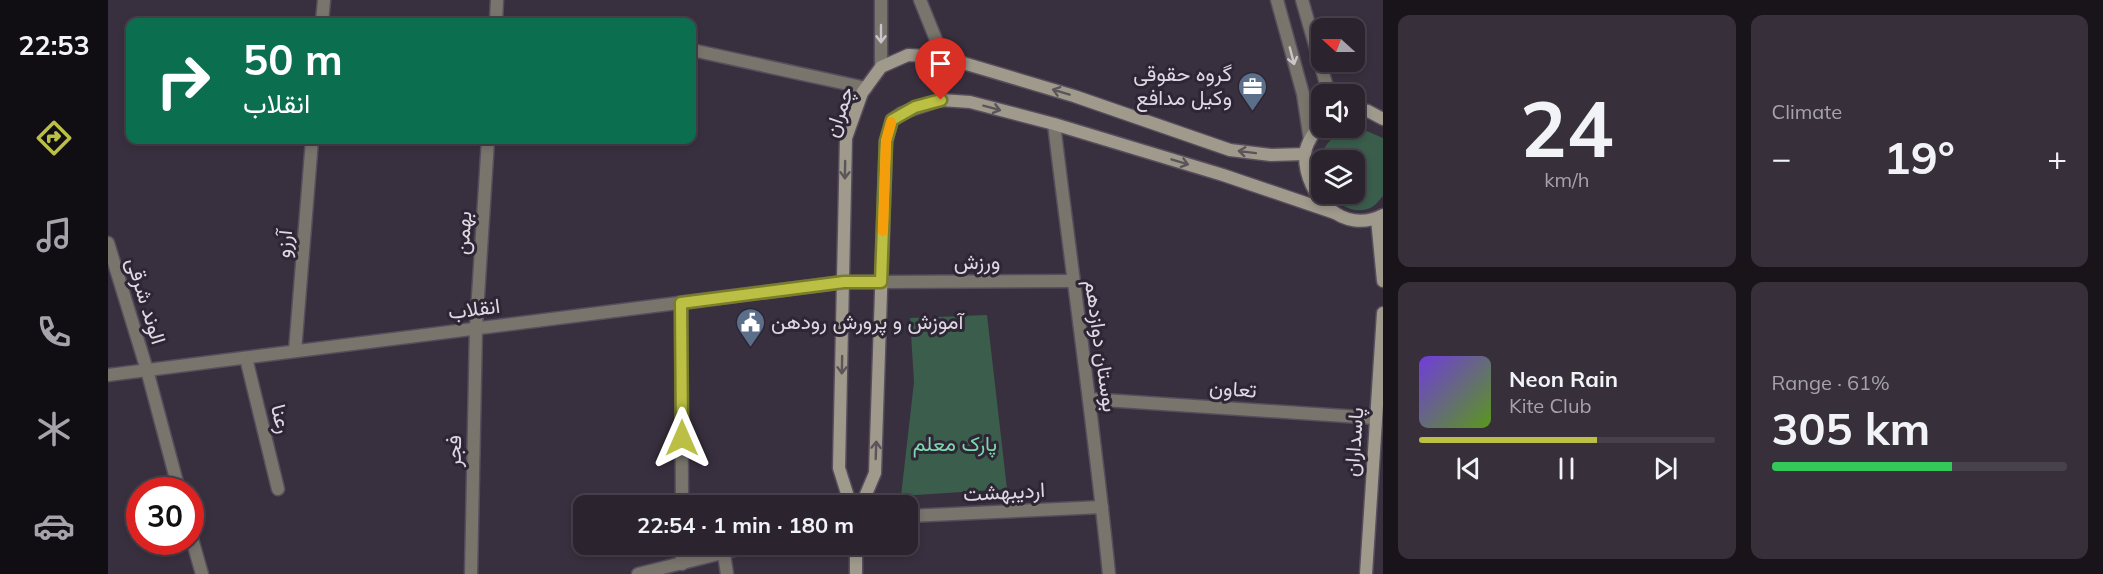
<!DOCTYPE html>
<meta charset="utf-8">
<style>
:root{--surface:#2b242f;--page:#37303b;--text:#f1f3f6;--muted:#a6a4aa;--line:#47414b;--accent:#bbc044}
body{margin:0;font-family:Mulish,Vazirmatn,sans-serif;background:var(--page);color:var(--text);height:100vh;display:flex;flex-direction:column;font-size:22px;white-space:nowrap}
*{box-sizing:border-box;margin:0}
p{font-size:20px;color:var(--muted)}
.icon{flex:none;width:33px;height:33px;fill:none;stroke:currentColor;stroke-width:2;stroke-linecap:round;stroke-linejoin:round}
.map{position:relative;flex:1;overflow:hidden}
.drawer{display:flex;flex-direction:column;gap:15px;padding:15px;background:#18141a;width:720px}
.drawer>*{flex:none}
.guide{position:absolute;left:18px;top:18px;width:570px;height:126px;border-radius:12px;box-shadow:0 3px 9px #0003,0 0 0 2px var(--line);background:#0b6e4f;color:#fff;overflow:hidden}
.needle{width:39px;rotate:291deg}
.tools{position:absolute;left:1203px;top:18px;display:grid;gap:12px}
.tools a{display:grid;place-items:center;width:54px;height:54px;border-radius:12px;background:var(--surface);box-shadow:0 3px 9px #0003,0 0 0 2px var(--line);font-size:30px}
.speed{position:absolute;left:18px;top:477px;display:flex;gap:12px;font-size:30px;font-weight:700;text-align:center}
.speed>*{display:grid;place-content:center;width:78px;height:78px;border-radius:50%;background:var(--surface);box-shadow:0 3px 9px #0003,0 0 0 2px var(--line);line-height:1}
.speed .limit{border:9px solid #d22;background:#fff;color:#111}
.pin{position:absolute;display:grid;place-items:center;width:51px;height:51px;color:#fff;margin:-62px -26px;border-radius:50% 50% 50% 0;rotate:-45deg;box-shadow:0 0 6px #0007}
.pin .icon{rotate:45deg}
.me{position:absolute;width:66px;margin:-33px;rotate:0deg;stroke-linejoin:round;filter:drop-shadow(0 0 4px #0008)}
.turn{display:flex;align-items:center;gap:21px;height:126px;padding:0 18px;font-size:27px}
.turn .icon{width:78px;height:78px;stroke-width:2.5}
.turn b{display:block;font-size:42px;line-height:51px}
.big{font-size:45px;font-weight:700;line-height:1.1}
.drawer .tile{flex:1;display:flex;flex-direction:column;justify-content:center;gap:9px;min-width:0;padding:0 21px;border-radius:12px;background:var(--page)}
.drawer .dial{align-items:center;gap:0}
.dial b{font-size:78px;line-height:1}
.song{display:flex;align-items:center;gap:18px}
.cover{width:72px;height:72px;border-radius:9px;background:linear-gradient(135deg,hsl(260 70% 55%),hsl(90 70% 35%))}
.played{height:6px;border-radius:3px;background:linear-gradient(90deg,var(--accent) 60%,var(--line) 60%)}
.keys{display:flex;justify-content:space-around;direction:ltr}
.heat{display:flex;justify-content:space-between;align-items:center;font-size:33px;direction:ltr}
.charge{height:9px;border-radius:4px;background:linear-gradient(90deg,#34c759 61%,var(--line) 0)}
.drawer .tiles{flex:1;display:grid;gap:15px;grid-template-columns:repeat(2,1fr)}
.trip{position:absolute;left:465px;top:495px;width:345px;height:60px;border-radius:12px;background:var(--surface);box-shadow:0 3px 9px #0003,0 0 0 2px var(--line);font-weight:700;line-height:60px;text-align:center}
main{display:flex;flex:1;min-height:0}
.menu{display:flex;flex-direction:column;width:108px;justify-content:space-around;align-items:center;background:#110e13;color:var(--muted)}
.menu .icon{width:42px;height:42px}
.menu .current{color:var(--accent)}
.menu b{font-size:27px;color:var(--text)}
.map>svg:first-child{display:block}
.green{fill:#3a5d4c}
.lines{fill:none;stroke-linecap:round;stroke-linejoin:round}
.minor-casing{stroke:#574e5d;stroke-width:15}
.secondary-casing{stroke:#574e5d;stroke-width:15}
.minor{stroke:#79756d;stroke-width:12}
.secondary{stroke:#9f9a8c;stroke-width:12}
.oneway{stroke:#cac4cb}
.oneway2{stroke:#5b5458}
.route-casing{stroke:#7a7d2c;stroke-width:15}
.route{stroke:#bbc044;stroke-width:10}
.slow{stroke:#f59e0b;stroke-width:10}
.labels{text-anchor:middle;stroke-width:6;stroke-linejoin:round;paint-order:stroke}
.poi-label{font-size:21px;fill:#ded8e3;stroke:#2e2635;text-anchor:end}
.street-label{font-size:21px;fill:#ded8e3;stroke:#2e2635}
.park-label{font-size:21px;fill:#7dd5ac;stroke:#2e2635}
</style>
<main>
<nav class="menu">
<b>22:53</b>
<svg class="icon current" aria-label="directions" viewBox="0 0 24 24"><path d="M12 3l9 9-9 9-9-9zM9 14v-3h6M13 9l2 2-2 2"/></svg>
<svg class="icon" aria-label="music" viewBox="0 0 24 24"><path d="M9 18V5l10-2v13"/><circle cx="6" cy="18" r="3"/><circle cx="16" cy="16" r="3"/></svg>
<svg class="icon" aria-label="phone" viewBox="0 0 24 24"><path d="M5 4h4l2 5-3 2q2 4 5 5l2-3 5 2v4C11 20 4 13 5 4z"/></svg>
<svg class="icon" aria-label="climate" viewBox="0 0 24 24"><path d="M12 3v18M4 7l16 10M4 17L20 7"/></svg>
<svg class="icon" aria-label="car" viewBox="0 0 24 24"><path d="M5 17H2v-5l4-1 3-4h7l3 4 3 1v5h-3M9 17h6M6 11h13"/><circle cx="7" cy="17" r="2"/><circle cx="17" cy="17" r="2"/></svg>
</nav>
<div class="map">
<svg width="1275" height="574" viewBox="0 0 1275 574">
<rect width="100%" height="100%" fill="#39303f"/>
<!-- green -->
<g class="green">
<path d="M1247,126l28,12v58c-3,3 -7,9 -11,11 -16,9 -33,-2 -44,-13h26v-34h-32l-1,23c-3,-35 4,-44 34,-57z"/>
<path d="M879,315l20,174 -106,7 13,-114 -4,-64z"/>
</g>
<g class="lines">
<defs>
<g id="minor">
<path d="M773,0v67"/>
<path d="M812,0l23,57"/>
<path d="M1169,0l26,94 7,46"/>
<path d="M1194,0l27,94"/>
<path d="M214,22l2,-22"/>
<path d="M388,22l1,-22"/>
<path d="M584,50l174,38"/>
<path d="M946,124c18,150 40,300 55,450"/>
<path d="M0,243l39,127 32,120"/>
<path d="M773,282l192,-1"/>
<path d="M573,303l1,203"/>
<path d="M187,351l17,-211"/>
<path d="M138,358l32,131"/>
<path d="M0,375l736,-93"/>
<path d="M981,399l286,19"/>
<path d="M800,516l194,-9"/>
<path d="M82,532l12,42"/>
<path d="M574,544v20"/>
<path d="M616,554l3,20"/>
<path d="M363,574l5,-246 12,-188"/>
<path d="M530,574l120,-30"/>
</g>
<g id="secondary">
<path d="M1246,109l14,2 15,8"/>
<path d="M1214,123c-8,9 -17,21 -17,33 0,40 38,80 78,59"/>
<path d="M1269,219l6,62"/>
<path d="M736,282h37"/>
<path d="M743,506l-12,-38 7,-330 16,-45 19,-26 27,-12 35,2 131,39 156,54 41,5 34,-1"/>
<path d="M753,506l14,-33 11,-332 6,-21 10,-7 39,-13 29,2 84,22 169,51 112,38"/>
<path d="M748,544v30"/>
<path d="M1258,574l17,-261"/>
</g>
</defs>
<!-- minor casing -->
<use href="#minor" class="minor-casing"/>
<!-- secondary casing -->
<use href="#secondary" class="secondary-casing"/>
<!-- minor -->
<use href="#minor" class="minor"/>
<!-- secondary -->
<use href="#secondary" class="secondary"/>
</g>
<!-- one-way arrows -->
<defs><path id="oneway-shaft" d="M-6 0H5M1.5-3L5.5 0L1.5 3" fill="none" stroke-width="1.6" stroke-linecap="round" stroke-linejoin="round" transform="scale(1.5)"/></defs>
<g class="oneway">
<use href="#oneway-shaft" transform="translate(773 34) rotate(90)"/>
<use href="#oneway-shaft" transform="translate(1184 56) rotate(75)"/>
</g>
<g class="oneway2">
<use href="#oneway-shaft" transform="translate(953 92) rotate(-163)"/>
<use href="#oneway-shaft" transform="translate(884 108) rotate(15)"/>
<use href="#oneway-shaft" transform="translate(1139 152) rotate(-173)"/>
<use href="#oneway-shaft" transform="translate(1072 162) rotate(17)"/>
<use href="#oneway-shaft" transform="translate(737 170) rotate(91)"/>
<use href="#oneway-shaft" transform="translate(734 365) rotate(91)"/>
<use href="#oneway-shaft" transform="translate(768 450) rotate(-88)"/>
</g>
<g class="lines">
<defs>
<path id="route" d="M574,438l-1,-135 163,-21h37l5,-141 6,-21 23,-13 26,-7"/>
</defs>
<!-- route casing -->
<use href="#route" class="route-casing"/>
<!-- route -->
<use href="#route" class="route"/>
<!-- slow -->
<path class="slow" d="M775,231l3,-90 5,-19"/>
</g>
<!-- icons -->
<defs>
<symbol id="office-pin" viewBox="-11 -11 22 30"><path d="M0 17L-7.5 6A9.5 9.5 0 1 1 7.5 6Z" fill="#5c6f8a" stroke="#2e2635"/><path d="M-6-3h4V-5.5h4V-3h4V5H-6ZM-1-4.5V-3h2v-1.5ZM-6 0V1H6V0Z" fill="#fff"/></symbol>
<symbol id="civic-pin" viewBox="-11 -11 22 30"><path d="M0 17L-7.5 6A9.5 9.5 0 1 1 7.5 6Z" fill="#5c6f8a" stroke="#2e2635"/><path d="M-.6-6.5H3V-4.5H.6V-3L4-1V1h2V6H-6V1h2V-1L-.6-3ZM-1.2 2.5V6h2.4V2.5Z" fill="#fff"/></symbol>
</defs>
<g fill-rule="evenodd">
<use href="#office-pin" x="1128" y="70" width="33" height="45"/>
<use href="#civic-pin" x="626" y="306" width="33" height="45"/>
</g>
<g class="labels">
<!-- poi labels -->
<g class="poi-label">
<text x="1124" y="81">گروه حقوقی<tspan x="1124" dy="24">وکیل مدافع</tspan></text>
<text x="663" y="329" text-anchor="start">آموزش و پرورش رودهن</text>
</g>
<!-- street labels -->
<g class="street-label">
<text transform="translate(731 112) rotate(-71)" y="7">چمران</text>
<text transform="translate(355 233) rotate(-86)" y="7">بهمن</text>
<text transform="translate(176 244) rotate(-85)" y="7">آرزو</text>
<text x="869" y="269">ورزش</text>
<text transform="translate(38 301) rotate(73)" y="7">الوند شرقی</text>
<text transform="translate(366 309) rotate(-7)" y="7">انقلاب</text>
<text transform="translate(993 346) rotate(82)" y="7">بوستان دوازدهم</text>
<text transform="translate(1125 389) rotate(4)" y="7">تعاون</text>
<text transform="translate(173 419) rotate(76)" y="7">رعنا</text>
<text transform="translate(1246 442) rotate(-86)" y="7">پاسداران</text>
<text transform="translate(346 451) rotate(-89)" y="7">فجر</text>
<text transform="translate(896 492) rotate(-3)" y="7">اردیبهشت</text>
</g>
<!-- park labels -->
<g class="park-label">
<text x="847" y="451">پارک معلم</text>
</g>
</g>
</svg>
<div class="tools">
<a><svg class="needle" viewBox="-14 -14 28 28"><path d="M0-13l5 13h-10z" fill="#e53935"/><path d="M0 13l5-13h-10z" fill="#a6a4aa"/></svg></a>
<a><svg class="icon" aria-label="sound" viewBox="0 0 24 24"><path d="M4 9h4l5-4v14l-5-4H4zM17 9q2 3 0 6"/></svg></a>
<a><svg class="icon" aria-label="layers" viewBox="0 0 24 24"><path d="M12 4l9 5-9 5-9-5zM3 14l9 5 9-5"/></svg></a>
</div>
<div class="speed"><div class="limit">30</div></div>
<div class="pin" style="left:833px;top:100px;background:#d93025"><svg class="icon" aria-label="arrive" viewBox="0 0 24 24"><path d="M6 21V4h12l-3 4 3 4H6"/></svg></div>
<svg class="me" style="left:574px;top:438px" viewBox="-20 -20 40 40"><path d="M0-17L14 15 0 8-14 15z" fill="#bbc044" stroke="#fff" stroke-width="4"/></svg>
<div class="trip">22:54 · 1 min · 180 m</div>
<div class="guide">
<div class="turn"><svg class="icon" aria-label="right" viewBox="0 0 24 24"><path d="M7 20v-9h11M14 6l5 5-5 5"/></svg><div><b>50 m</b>انقلاب</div></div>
</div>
</div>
<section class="drawer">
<div class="tiles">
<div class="tile dial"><b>24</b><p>km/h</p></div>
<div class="tile"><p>Climate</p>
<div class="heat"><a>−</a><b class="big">19°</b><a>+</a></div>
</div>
<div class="tile">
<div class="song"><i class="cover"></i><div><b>Neon Rain</b><p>Kite Club</p></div></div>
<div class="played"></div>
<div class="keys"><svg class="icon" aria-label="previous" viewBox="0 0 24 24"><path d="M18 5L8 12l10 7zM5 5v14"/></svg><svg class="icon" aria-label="pause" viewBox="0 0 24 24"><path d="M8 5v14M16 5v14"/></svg><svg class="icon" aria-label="next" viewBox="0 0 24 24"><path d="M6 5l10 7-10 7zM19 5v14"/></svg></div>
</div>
<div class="tile"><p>Range · 61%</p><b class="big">305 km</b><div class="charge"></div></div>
</div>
</section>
</main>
